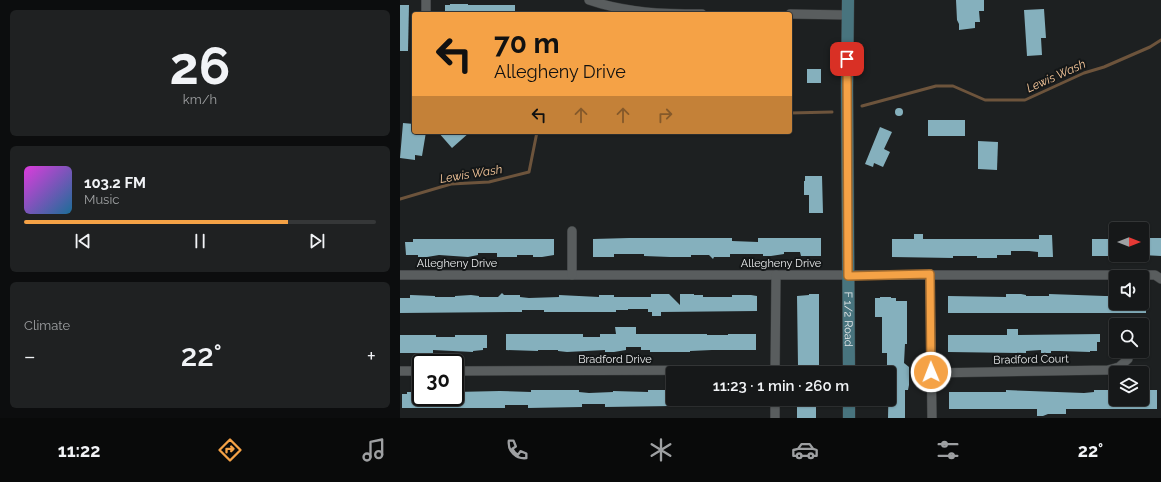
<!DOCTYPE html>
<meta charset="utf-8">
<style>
:root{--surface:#161819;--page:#1f2122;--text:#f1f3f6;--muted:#9ea0a2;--line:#353738;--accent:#f5a246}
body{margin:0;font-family:Raleway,sans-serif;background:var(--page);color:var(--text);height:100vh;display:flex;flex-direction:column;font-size:15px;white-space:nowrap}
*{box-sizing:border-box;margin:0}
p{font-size:13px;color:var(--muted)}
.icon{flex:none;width:22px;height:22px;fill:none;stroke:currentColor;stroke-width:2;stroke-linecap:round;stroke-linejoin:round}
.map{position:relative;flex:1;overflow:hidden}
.sheet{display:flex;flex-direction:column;gap:10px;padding:10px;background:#0c0d0e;width:400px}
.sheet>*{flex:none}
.banner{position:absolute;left:12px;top:12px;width:380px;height:122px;border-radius:4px;box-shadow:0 1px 3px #0004,0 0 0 1px var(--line);background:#f5a246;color:#111;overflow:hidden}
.needle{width:26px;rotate:90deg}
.fabs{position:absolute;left:709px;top:222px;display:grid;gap:8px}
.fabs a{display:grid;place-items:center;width:40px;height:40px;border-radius:4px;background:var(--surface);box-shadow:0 1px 3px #0004,0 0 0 1px var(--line);font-size:20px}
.speed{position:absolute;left:12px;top:354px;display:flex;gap:8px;font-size:20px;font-weight:700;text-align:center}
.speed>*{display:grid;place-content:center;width:52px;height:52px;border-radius:50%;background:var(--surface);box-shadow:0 1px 3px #0004,0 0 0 1px var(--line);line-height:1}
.speed .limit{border:2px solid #111;border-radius:6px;background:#fff;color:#111}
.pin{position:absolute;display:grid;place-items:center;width:34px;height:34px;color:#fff;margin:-17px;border-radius:8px;box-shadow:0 2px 6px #0006}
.me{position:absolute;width:44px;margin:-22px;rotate:359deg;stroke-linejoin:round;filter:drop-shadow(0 0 3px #0008)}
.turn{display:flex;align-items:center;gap:14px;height:84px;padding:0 16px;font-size:18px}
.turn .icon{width:52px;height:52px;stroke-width:2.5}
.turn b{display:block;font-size:28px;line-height:34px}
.lanes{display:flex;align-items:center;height:38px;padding:0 16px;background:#0003;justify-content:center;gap:20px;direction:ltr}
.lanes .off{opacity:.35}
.big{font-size:30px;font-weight:600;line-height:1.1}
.sheet .card{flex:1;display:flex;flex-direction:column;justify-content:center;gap:6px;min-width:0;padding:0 14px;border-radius:6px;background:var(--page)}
.sheet .dial{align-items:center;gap:0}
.dial b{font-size:52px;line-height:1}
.song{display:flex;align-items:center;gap:12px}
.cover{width:48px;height:48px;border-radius:6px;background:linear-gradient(135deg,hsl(300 70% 55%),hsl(200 70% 35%))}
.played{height:4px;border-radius:2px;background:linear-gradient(90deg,var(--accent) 75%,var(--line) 75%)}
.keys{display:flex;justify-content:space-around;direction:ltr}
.heat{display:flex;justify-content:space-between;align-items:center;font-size:22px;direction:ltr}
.trip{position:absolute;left:266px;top:366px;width:230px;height:40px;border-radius:4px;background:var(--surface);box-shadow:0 1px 3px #0004,0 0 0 1px var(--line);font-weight:600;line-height:40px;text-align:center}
.menu{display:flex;height:64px;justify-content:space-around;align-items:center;background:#090a0a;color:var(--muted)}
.menu .icon{width:28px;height:28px}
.menu .active{color:var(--accent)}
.menu b{font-size:18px;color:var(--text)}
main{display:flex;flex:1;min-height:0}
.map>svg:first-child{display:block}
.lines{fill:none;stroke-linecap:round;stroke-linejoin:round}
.stream{stroke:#6d543c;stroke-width:3}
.building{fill:#85b0bd}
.street-casing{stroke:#383b3c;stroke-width:10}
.secondary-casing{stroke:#383b3c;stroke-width:13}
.street{stroke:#595d5e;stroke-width:9}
.secondary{stroke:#48747e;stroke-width:12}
.route-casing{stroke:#9f692e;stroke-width:10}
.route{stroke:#f5a246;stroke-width:7}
.labels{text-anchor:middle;stroke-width:4;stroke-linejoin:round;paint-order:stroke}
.street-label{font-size:11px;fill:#e7e9ea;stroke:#141718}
.water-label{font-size:12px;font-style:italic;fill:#f7c89b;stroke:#141718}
</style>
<main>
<section class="sheet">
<div class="card dial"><b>26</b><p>km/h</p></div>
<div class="card">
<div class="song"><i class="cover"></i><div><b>103.2 FM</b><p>Music</p></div></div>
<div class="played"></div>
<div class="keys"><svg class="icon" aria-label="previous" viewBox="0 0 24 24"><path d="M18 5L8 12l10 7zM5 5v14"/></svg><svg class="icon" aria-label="pause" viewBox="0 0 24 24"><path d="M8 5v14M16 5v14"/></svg><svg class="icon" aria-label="next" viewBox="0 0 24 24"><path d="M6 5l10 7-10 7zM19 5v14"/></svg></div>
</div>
<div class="card"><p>Climate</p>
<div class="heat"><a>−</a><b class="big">22°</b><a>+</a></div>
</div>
</section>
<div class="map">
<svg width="761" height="418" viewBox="0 0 761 418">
<rect width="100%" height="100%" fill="#1d2021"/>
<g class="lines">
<!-- stream -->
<g class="stream">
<path d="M462,106l74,-20h17l32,14h40l59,-27 20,-6 46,-20 11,-7"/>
<path d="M390,113l42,-1"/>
<path d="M0,199l51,-15 38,-2 40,-10 8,-40"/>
</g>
</g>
<!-- building -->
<g class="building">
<path d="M556,0h28v11h-5l1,11h-5v6l-16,2v-6l-2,-4z"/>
<path d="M50,4h18v1h47v9h-70v-9h5z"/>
<path d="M0,5h9l-1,46h-8z"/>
<path d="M644,9l2,29h-5l1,17 -15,1 -3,-46z"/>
<rect x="407" y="69" width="14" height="14"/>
<circle cx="499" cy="112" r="4"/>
<rect x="528" y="120" width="37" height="16"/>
<path d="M3,123l11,1v8h12l-4,24 -7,-1v5l-15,-2z"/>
<path d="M480,127l12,5 -8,17 6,3 -7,15 -9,-4 -1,4 -8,-3z"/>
<path d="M38,132h32l-18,16z"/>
<path d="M578,141l20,1 -1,28 -19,-1z"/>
<path d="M405,176h17l1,37h-14v-18h-5v-14h1z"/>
<path d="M514,234h9v5h116v-4h13l1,22h-15v-5l-9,-1h-18v4h-14v3h-20v-2h-24v2l-61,-1v-18h22z"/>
<path d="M229,238h103v3l26,1v-4h63v18h-20l-1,-4h-16v2l-13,2h-8v-2h-33v3h-16l-1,2 -4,-4h-18v2h-21l-26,-1v-2h-30v3h-21v-18z"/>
<path d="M742,238h19v18l-19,-1z"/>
<path d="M13,239h141v16l-12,2h-9v-2h-16v2h-20v-4h-19v2l-10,2 -29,-2 -12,2h-9v-2h-12l-1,-13h8z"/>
<rect x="692" y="239" width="24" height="17"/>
<path d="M102,293l2,2h16v2l9,1 30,-1v-2l40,2v-2h15v2h37v-3h18l11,11v-11h14v1h9v2h29v-2h19l6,1v15l-96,1v4h-9v-4h-4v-3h-20v1h-12v2h-72v-2h-22v2l-122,1v-15h10v-3h1l24,1v1h20v-1l16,-1 8,1v1h19z"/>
<path d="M409,294h10v79h-29l8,-7 -1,-70 12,-1z"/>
<path d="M606,294h15l5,1v1h23v-2l56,2h5v7h33v2h3v8h-198v-17l58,1z"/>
<path d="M480,297h11v1h5v3h11v43h-2l-1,19 5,4v18l-1,5h-3v28h-17l1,-45h-2v-20h-5v-36h-7v-19h5z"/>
<path d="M215,327h21v7h71v1h21v-1h28v16h-44l-22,1v1h-40v-2h-9v-3h-15v3l-12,2h-9v-2l-38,2 -9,-1v-1h-20v1l-32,-1v-16h77v3h17v-3h16z"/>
<path d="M607,329h11v6l82,-1v8h-3v9h-7v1l-30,-1h-9v2h-10v-3l-15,1v2l-78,-1v-17h59z"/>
<path d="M0,335h36v2h19v-2h32v13h-4v2l-10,1v1l-40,-2v3h-33z"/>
<path d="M131,390h48v2l10,1 24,-1v-1l35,1v-2h19l6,1v15l-68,1v-3h-23v3l-54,1v-3h-23v3h-103v-14h5v-2h14v5h34v-5l45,-1 31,1z"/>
<path d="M606,390l78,3 10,-1v-2h15l5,1v8h28v-9h15v19h-91v5h-18l-5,2h-6v-7h-88v-17h57z"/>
<rect x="278" y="399" width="35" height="8"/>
<rect x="333" y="399" width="24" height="8"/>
<rect x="397" y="401" width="19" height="17"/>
</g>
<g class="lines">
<defs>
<g id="street">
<path d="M26,0v14"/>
<path d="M189,0c37,13 75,14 113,14"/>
<path d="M390,14l58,1"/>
<path d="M530,274l2,144"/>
<path d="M0,275h755l6,4"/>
<path d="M172,275v-44"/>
<path d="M0,371h21"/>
<path d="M55,371l320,-1"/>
<path d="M375,373l1,-98"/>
<path d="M531,373l177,-3 11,-3 9,-8"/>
<path d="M375,418v-19"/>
</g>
<g id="secondary">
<path id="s1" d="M448,0l-1,88 2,285"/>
<path d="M449,399v19"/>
</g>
</defs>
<!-- street casing -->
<use href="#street" class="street-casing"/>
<!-- secondary casing -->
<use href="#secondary" class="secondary-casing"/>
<!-- street -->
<use href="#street" class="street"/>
<!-- secondary -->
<use href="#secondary" class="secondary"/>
</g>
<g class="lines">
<defs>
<path id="route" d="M447,59l1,217 82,-2 1,98"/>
</defs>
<!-- route casing -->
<use href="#route" class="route-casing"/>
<!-- route -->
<use href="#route" class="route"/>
</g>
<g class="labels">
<!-- street labels -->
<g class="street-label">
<text x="57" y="267">Allegheny Drive</text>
<text x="381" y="267">Allegheny Drive</text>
<text dy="4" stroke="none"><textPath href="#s1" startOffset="319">F 1/2 Road</textPath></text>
<text x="215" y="363">Bradford Drive</text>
<text transform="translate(631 359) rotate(-1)" y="4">Bradford Court</text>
</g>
<!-- water labels -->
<g class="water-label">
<text transform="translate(656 76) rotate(-24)" y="4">Lewis Wash</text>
<text transform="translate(71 174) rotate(-9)" y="4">Lewis Wash</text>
</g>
</g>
</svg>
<div class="fabs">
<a><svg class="needle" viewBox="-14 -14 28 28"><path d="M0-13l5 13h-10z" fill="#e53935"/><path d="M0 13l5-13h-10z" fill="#9ea0a2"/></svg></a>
<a><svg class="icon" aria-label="sound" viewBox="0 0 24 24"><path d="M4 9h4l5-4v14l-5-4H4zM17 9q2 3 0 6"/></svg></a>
<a><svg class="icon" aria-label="search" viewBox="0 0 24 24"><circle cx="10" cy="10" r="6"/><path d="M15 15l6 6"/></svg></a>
<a><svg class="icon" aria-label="layers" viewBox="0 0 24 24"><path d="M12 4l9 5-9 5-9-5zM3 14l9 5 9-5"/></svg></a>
</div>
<div class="speed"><div class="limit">30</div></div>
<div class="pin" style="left:447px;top:59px;background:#d93025"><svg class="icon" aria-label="arrive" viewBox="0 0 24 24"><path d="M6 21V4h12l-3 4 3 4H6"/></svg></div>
<svg class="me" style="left:531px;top:372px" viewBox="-20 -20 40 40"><circle r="17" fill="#f5a246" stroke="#fff" stroke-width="3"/><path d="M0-11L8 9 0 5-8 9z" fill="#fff"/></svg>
<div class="trip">11:23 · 1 min · 260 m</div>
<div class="banner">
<div class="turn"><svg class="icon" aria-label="left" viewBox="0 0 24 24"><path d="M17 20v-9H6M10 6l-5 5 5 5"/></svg><div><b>70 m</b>Allegheny Drive</div></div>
<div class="lanes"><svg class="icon" aria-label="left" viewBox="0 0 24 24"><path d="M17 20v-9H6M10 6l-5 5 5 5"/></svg><svg class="icon off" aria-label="ahead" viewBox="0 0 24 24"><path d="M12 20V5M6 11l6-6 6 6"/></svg><svg class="icon off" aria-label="ahead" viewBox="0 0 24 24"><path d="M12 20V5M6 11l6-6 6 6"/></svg><svg class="icon off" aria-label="right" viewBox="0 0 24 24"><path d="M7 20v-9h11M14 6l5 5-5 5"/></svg></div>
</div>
</div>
</main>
<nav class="menu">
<b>11:22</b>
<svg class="icon active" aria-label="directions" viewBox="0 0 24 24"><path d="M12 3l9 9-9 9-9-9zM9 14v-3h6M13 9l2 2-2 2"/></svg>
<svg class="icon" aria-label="music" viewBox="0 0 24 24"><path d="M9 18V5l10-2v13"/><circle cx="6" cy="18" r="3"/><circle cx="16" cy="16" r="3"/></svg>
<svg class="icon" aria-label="phone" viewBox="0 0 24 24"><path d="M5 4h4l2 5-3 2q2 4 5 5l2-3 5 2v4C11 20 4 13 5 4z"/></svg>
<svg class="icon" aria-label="climate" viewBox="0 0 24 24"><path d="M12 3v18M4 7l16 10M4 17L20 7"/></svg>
<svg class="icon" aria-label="car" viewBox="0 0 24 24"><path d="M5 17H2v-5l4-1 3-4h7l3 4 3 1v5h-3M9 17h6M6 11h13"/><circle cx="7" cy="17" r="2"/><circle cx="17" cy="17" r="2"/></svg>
<svg class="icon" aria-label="filters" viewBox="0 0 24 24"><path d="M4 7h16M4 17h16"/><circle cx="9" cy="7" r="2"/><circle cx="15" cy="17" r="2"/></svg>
<b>22°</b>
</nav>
